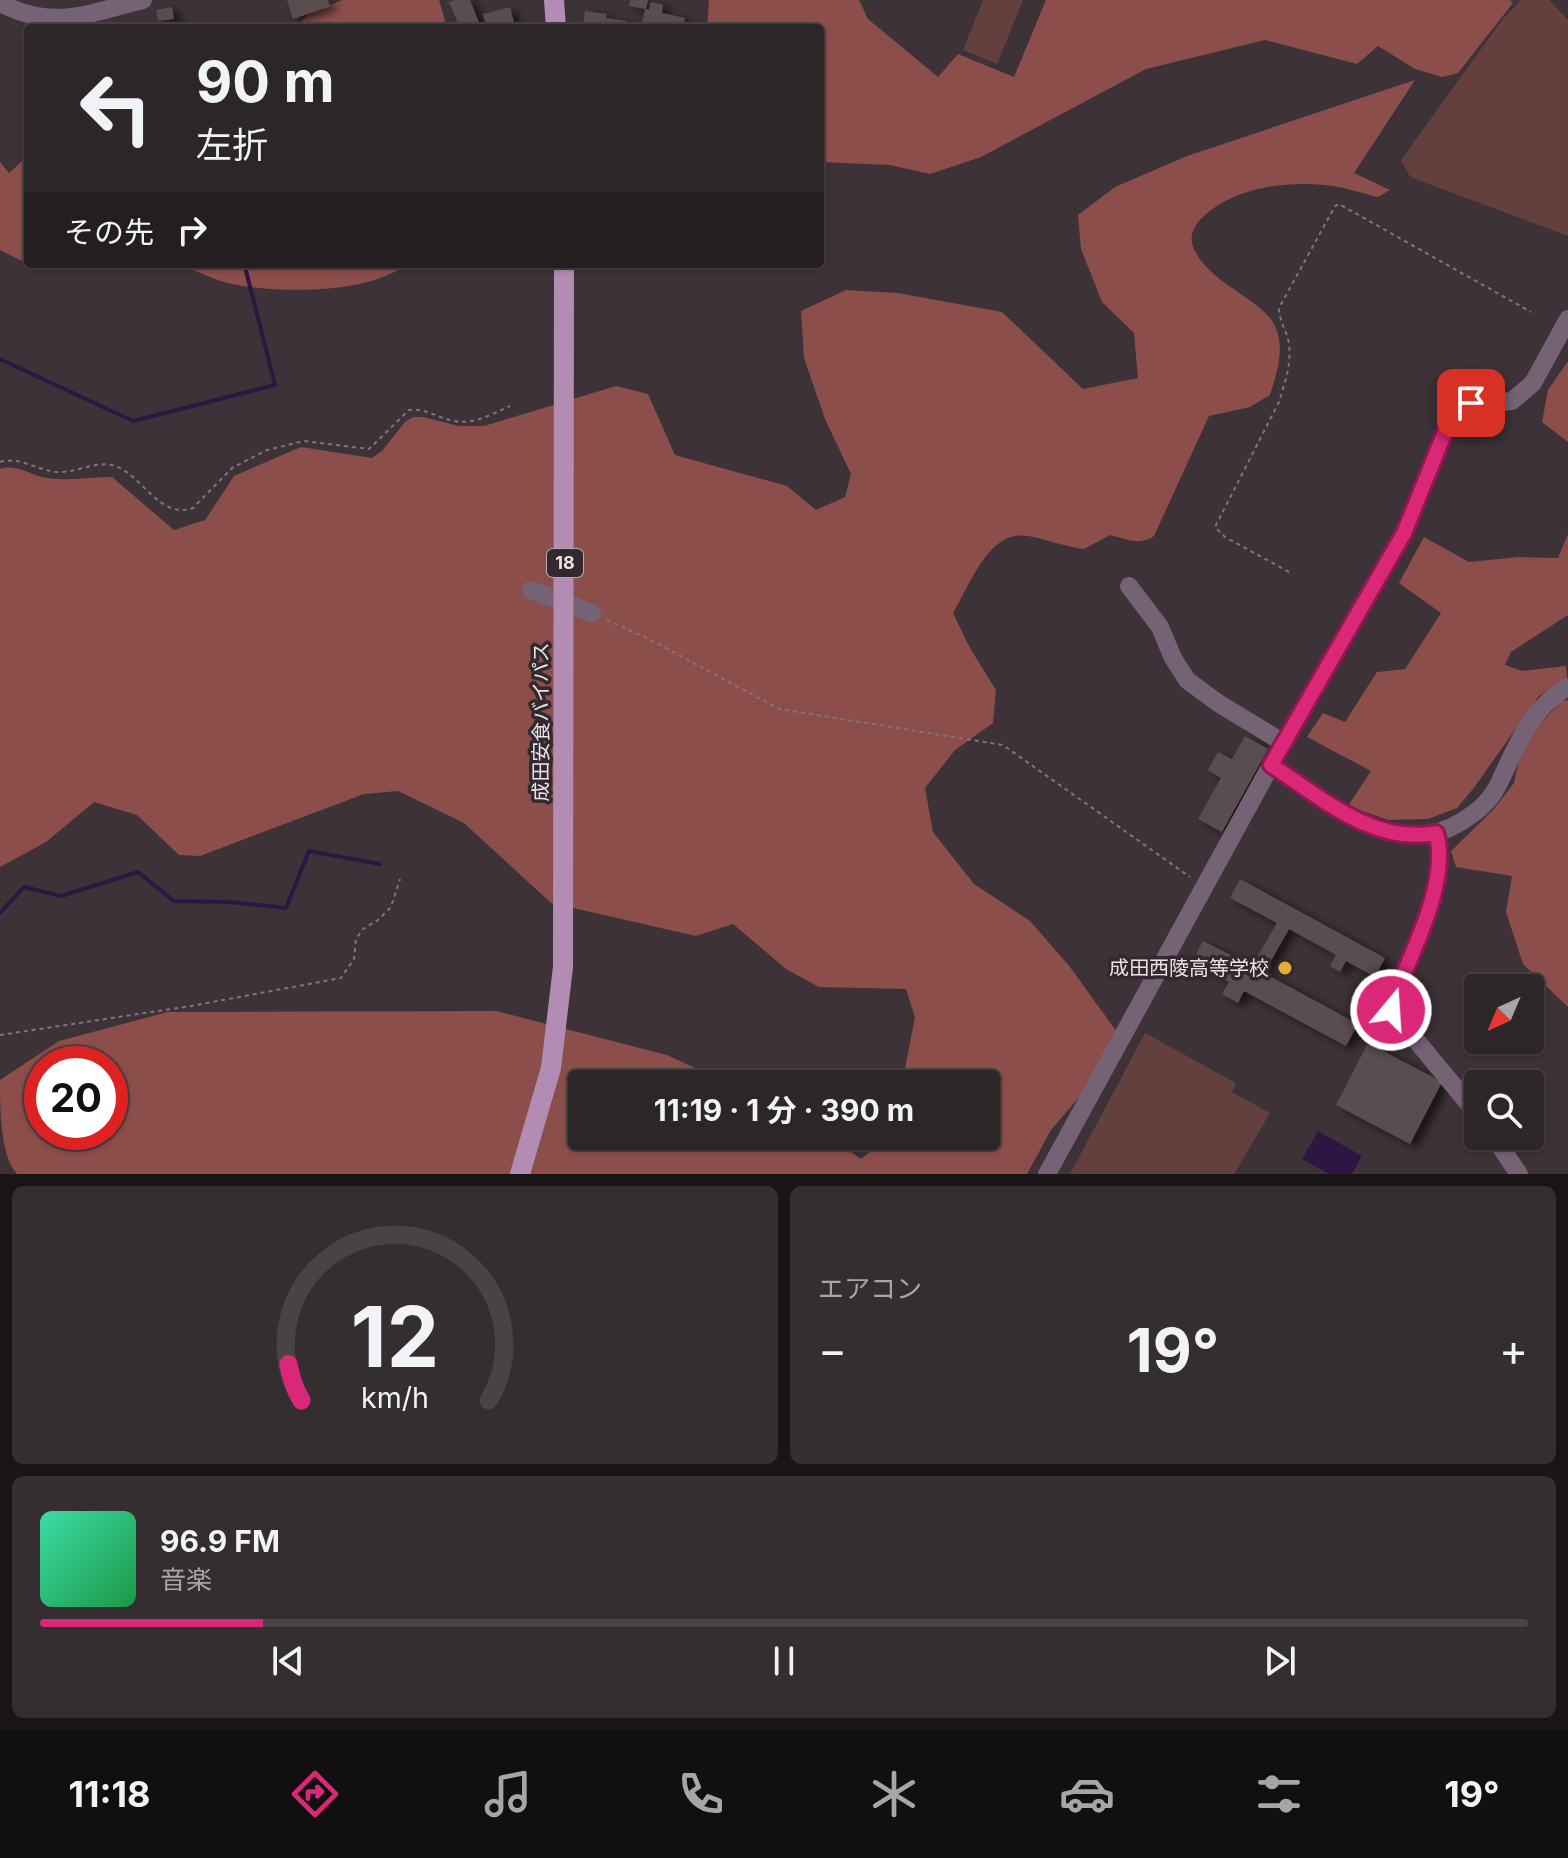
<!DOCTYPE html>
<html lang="ja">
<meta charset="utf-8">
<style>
:root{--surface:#2d2629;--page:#352e31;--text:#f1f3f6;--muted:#a7a5a8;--line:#484346;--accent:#db2777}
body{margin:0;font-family:Inter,"Noto Sans JP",sans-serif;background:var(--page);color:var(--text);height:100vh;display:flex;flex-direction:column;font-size:30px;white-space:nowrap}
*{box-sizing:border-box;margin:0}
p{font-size:26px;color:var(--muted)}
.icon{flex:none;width:44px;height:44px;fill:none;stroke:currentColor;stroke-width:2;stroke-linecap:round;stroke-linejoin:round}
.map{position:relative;height:1174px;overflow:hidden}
.details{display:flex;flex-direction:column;gap:12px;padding:12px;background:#191517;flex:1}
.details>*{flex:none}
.top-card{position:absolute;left:24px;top:24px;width:800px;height:244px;border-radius:8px;box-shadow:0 2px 6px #0004,0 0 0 2px var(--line);background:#2d2629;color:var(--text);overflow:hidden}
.needle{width:52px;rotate:224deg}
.tools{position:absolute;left:1464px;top:974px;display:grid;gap:16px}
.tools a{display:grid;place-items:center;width:80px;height:80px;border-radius:8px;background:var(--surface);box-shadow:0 2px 6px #0004,0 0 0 2px var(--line);font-size:40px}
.speed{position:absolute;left:24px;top:1046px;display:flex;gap:16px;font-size:40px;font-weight:700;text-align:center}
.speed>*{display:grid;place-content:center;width:104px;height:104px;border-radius:50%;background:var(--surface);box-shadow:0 2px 6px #0004,0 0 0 2px var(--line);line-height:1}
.speed .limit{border:12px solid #d22;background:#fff;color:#111}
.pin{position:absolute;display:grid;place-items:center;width:68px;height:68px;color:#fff;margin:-34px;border-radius:16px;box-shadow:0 4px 12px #0006}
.me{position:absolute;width:88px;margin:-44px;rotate:18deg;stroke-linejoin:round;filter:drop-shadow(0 0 6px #0008)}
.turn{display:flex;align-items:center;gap:28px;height:168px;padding:0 40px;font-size:36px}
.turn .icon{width:104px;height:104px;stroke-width:2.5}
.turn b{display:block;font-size:56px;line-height:68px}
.then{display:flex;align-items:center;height:76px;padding:0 40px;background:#0003;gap:16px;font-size:30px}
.big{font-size:60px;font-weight:700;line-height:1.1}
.details .card{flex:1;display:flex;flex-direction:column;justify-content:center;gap:12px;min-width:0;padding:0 28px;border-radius:12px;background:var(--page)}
.details .dial{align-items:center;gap:0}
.dial svg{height:208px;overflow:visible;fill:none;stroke:var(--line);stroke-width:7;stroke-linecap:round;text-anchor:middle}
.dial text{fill:var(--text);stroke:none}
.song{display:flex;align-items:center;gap:24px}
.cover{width:96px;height:96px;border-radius:12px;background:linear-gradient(135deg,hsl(160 70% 55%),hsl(140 70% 35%))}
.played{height:8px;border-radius:4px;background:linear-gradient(90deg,var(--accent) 15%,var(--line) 15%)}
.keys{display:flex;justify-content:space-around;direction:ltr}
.heat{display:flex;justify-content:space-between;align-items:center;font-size:44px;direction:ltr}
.details .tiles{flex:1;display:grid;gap:12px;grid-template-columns:1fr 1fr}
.card:last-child{grid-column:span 2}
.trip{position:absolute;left:568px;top:1070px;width:432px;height:80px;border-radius:8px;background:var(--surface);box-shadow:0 2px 6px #0004,0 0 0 2px var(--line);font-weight:700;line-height:80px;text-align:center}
.tabs{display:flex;height:128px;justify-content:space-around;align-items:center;background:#120f10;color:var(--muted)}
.tabs .icon{width:56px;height:56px}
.tabs .on{color:var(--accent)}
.tabs b{font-size:36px;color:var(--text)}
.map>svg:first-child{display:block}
.green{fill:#63403d}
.forest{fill:#8c4e4a;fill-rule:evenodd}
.water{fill:#2e1643}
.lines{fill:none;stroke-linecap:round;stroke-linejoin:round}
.stream{stroke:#2e1643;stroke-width:4}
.building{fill:#5a4e50;filter:url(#shadow)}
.path{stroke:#7f767b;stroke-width:2;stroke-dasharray:4 4;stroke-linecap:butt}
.minor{stroke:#756275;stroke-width:18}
.major{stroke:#b28cb3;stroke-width:20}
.route-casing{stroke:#8e194d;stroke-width:20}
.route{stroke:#db2777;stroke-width:14}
.poi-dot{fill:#e4ae35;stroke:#32282d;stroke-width:3}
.labels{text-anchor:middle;stroke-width:7;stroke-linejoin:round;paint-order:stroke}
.shield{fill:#32282d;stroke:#b3abae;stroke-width:2}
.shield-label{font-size:18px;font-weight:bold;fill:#eae3e6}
.street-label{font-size:20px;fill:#eae3e6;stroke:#32282d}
.poi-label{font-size:20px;fill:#eae3e6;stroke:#32282d;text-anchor:end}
</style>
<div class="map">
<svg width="1568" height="1174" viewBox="0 0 1568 1174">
<defs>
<filter id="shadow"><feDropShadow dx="7" dy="4" stdDeviation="4" flood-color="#0009"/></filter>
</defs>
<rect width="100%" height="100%" fill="#3c3237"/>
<!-- green -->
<g class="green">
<path d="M983,0h40l-26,64 -34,-14z"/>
<path d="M1521,0h28l19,20v216l-158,-59 -9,-17 101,-140z"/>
<path d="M1145,1033l91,50 -4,9 38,21 -36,61h-164z"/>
</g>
<!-- forest -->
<g class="forest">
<path d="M343,0h96l8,28h-151l13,-15z"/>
<path d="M709,0h150l9,19 70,58 20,-23 56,23 32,-77h464l3,3 -55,70 -16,4 -27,-8 -37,-23 -21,18 -92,-24 -119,29 -165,88 -51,17 -40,-9 -70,-3v-134h-113z"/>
<path d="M1415,80l-61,93 36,17 -12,7c-18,-4 -36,-11 -54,-12 -40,-4 -91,3 -121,32 -9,8 -15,20 -9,32 16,35 66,49 80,75 12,23 3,48 -4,71l-20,12 -41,9 -55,120c-15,10 -27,3 -44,-1l-26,14c-19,-2 -37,-10 -56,-13 -39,-7 -58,49 -75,77l17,35 26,42 -3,33 -38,27 -30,38 8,44 41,52 56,37 40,46 47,65 -18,42 -48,56 -24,44h-1010c-17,-19 -17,-66 -17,-94l59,-39 109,-29 328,-1 171,44 62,29h-147v52h246l33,23 22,-18 1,-5h102v-52h-84l13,-67 -9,-28 -87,-2 -33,-18 -53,-45 -37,12 -145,-33 -87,-80 -66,-32 -34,3 -164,62 -21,-1 -42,-40 -43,-13 -48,40 -46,25v-398c16,-5 27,4 42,8 22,5 48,0 70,0l62,53 31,-10 29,-44 67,-29 71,11 10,-7 23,-29 8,-5h10l36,9h25l132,-40 32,8 27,61 112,31 29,24 29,-13 6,-23 -26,-55 -21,-61 -3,-47 45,-21 52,3 104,19 81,77 55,-11 -4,-45 -32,-31 -21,-53 -3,-34 37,-28 72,-31zM42,1064h68v68h-68z"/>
<path d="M28,156v108l-28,-14v-88l9,11z"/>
<path d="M179,264h227c-35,30 -124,29 -169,21 -19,-3 -40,-14 -58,-21z"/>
<path d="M1568,361v81l-26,-20 6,-32z"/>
<path d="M1568,534v81l-57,37 -6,13 17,6 44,-5 1,13 -28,17 -66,93 -16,19 -29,11 -40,1 -40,-14 23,-35 -64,-34 16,-24 22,9 32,-50 28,-3 36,-56 -42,-30 25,-46 45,25 49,-5 40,1z"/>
<path d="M1568,700v307l-45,-43 -17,-52 6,-36 -56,-9 -5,-16 42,-41 21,-27 4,-19 15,-33 29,-30z"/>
</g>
<!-- water -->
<path class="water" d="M1318,1131l44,25 -10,18h-23l-27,-15z"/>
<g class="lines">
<!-- stream -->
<g class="stream">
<path d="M0,359l133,62 142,-36 -29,-114"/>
<path d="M0,913l24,-26 37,9 77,-24 36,29 56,1 56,6 23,-57 71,13"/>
</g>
</g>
<!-- building -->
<g class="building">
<path d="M287,0h41l2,6 -37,13z"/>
<path d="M455,0h15l10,25 -20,3 -11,-26z"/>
<path d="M630,0h18l-2,9 3,1 2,-8 12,3 -1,8 23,5 -2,10h-42l4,-19 -16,-3z"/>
<path d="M172,7l2,12 -16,2 -2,-11z"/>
<path d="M510,7l4,16 -27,5 -4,-14z"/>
<path d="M585,11l22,3 -1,4 20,3 -1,7h-42z"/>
<path d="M1245,736l23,13 -46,83 -24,-13 23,-41 -13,-8 10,-18 14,7z"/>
<path d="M1240,879l145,79 -10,19 -29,-16 -6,11 -10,-6 6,-11 -47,-26 -25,44 94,51 -12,22 -102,-55 -6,12 -16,-9 7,-12 -37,-20 11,-21 49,25 25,-43 -47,-25z"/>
<path d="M1368,1043l74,39 -32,62 -74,-39z"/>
</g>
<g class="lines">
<!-- path -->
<g class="path">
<path d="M0,462c21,-6 39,10 60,10 18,0 38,-12 55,-6 27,9 45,54 78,42l39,-40 35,-18 37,-9 65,8 40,-39c17,-2 29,8 45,11 20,4 38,-7 56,-15"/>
<path d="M1289,572l-64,-35 -10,-10 64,-125c6,-20 14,-42 9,-63 -3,-11 -9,-19 -9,-31l56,-102 4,-2 192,108"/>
<path d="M607,620l42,19 130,70 224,36 187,132"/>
<path d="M0,1035l191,-29 150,-28 13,-19 2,-20 7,-10 15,-9 13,-13 9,-28"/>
<path d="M1528,1084l8,-8"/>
</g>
<!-- minor -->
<g class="minor">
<path d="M0,3c53,28 89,10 143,-3"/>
<path d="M1129,586l31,41 13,31 14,22 31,23 66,40"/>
<path d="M531,590l61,23"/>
<path d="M1271,765c53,34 123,97 188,58 19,-11 33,-23 42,-44 17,-36 30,-71 67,-92"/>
<path d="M1436,833c15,48 -27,125 -45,171v6l87,105"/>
<path d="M1493,1136l26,38"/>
<path d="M1047,1174l224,-409 133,-232 45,-111 14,-16 49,-5 21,-18 35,-64"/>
</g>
<!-- major -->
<g class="major">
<path d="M554,0l2,28"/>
<path d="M520,1174l31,-106 12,-101 1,-703"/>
</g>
</g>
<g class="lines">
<defs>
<path id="route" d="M1391,1010v-6c18,-46 60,-123 45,-171 -62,12 -116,-36 -165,-68l133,-232 45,-111 6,-9 16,-10"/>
</defs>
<!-- route casing -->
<use href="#route" class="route-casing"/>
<!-- route -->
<use href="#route" class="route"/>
</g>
<!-- markers -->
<circle class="poi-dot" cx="1285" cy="968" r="8"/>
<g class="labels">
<!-- shield labels -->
<rect class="shield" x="547" y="549" width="36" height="28" rx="6"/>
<g class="shield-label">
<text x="565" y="569">18</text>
</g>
<!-- street labels -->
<g class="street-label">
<text transform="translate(541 722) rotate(-90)" y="7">成田安食バイパス</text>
</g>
<!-- poi labels -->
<g class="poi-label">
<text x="1269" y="975">成田西陵高等学校</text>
</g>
</g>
</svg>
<div class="tools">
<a><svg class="needle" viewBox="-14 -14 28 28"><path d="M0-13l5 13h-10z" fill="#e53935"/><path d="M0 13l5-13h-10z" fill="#a7a5a8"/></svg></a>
<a><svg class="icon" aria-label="search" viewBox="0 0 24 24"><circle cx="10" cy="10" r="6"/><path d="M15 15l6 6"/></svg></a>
</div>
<div class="speed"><div class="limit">20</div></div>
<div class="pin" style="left:1471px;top:403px;background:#d93025"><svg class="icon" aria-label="arrive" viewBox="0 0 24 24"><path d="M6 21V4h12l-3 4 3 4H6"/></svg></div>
<svg class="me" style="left:1391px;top:1010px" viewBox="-20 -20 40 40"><circle r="17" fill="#db2777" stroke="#fff" stroke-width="3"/><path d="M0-11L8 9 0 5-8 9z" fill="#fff"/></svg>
<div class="trip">11:19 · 1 分 · 390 m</div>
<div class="top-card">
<div class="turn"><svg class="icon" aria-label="left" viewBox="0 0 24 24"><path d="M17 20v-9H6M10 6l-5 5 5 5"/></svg><div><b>90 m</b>左折</div></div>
<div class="then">その先<svg class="icon" aria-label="right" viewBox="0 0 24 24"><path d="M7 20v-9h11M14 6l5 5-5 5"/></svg></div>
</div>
</div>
<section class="details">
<div class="tiles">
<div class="card dial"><svg viewBox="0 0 100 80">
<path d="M14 69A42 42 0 1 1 86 69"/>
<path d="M14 69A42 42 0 0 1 9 55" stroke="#db2777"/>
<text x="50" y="56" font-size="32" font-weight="700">12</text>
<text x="50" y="72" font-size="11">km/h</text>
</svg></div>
<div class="card"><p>エアコン</p>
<div class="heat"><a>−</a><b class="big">19°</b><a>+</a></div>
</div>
<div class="card">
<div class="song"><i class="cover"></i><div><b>96.9 FM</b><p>音楽</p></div></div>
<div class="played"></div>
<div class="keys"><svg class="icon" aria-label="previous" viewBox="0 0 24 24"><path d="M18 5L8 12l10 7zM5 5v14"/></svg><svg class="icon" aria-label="pause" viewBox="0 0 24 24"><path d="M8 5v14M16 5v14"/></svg><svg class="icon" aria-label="next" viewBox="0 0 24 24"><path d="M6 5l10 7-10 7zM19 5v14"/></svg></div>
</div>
</div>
</section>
<nav class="tabs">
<b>11:18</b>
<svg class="icon on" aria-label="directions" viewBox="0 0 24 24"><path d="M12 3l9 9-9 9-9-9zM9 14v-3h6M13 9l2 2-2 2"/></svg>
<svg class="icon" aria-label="music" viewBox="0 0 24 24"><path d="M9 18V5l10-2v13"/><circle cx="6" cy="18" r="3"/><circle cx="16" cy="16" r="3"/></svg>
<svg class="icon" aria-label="phone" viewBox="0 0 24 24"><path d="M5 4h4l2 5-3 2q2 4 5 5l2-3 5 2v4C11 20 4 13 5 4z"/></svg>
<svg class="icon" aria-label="climate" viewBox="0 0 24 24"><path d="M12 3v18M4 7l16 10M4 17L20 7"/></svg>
<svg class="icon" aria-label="car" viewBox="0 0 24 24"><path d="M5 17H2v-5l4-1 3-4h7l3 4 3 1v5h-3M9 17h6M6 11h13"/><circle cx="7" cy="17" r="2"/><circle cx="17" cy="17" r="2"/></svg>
<svg class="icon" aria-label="filters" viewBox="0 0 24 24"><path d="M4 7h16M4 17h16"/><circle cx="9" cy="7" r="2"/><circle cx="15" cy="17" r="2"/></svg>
<b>19°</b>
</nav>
